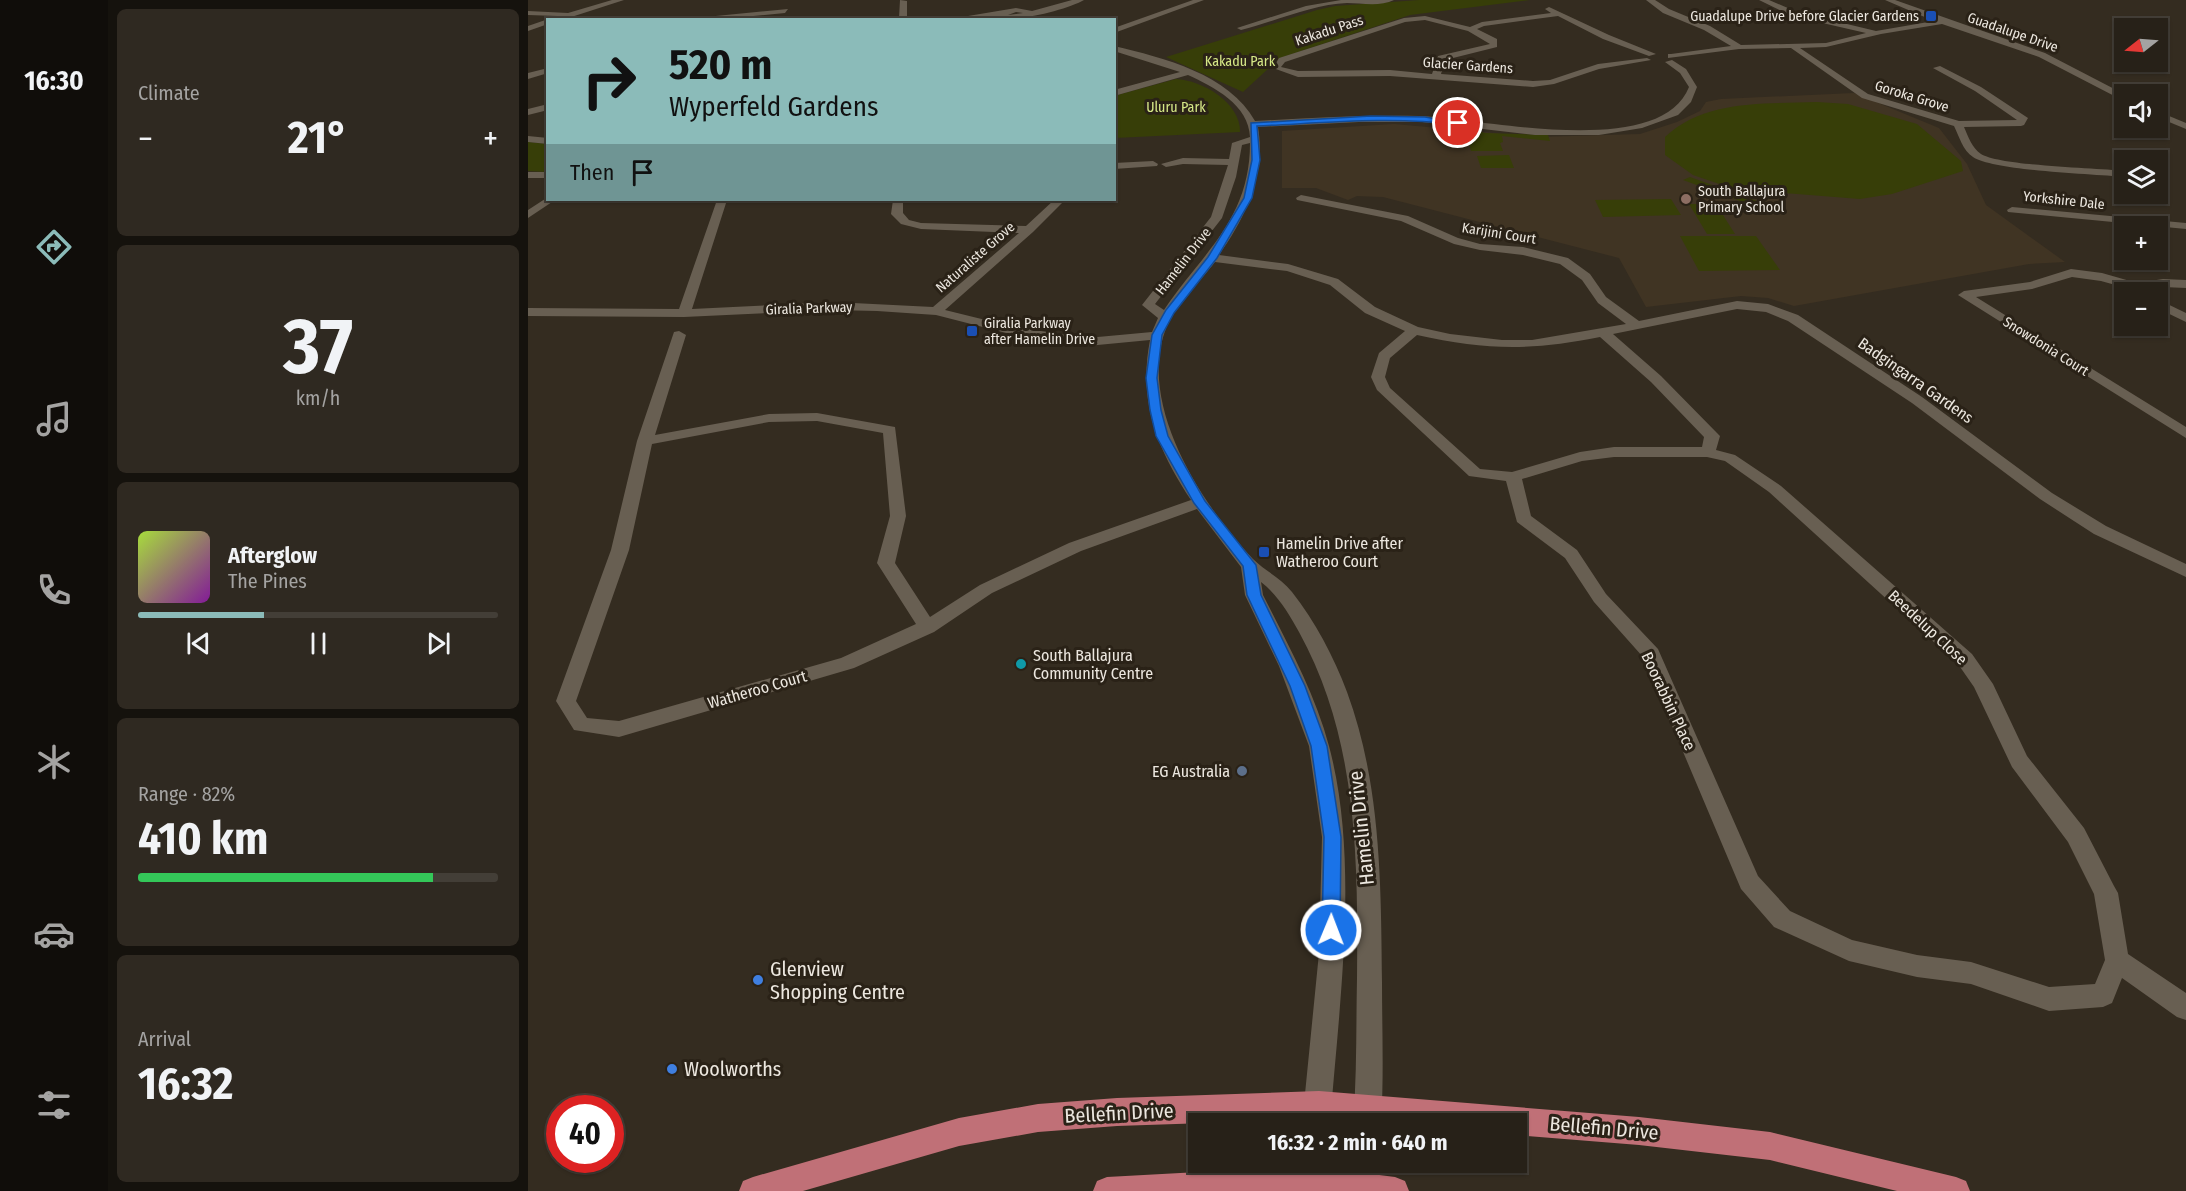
<!DOCTYPE html>
<meta charset="utf-8">
<style>
:root{--surface:#272118;--page:#2f2921;--text:#f1f3f6;--muted:#a4a3a2;--line:#433e37;--accent:#8bbbb9}
body{margin:0;font-family:"Fira Sans Condensed",sans-serif;background:var(--page);color:var(--text);height:100vh;display:flex;flex-direction:column;font-size:22px;white-space:nowrap}
*{box-sizing:border-box;margin:0}
p{font-size:20px;color:var(--muted)}
.icon{flex:none;width:33px;height:33px;fill:none;stroke:currentColor;stroke-width:2;stroke-linecap:round;stroke-linejoin:round}
.map{position:relative;flex:1;overflow:hidden}
.details{display:flex;flex-direction:column;gap:9px;padding:9px;background:#15120d;width:420px}
.details>*{flex:none}
.hud{position:absolute;left:18px;top:18px;width:570px;height:183px;border-radius:0px;box-shadow:0 2px 4px #0004,0 0 0 2px var(--line);background:#8bbbb9;color:#111;overflow:hidden}
.needle{width:39px;rotate:253deg}
.controls{position:absolute;left:1586px;top:18px;display:grid;gap:12px}
.controls a{display:grid;place-items:center;width:54px;height:54px;border-radius:0px;background:var(--surface);box-shadow:0 2px 4px #0004,0 0 0 2px var(--line);font-size:30px}
.speed{position:absolute;left:18px;top:1095px;display:flex;gap:12px;font-size:30px;font-weight:700;text-align:center}
.speed>*{display:grid;place-content:center;width:78px;height:78px;border-radius:50%;background:var(--surface);box-shadow:0 2px 4px #0004,0 0 0 2px var(--line);line-height:1}
.speed .limit{border:9px solid #d22;background:#fff;color:#111}
.pin{position:absolute;display:grid;place-items:center;width:51px;height:51px;color:#fff;margin:-26px;border:3px solid #fff;border-radius:50%;box-shadow:0 2px 6px #0007}
.me{position:absolute;width:66px;margin:-33px;rotate:1deg;stroke-linejoin:round;filter:drop-shadow(0 0 4px #0008)}
.turn{display:flex;align-items:center;gap:21px;height:126px;padding:0 24px;font-size:27px}
.turn .icon{width:78px;height:78px;stroke-width:2.5}
.turn b{display:block;font-size:42px;line-height:51px}
.then{display:flex;align-items:center;height:57px;padding:0 24px;background:#0003;gap:12px;font-size:22px}
.big{font-size:45px;font-weight:700;line-height:1.1}
.details .tile{flex:1;display:flex;flex-direction:column;justify-content:center;gap:9px;min-width:0;padding:0 21px;border-radius:9px;background:var(--page)}
.details .dial{align-items:center;gap:0}
.dial b{font-size:78px;line-height:1}
.song{display:flex;align-items:center;gap:18px}
.cover{width:72px;height:72px;border-radius:9px;background:linear-gradient(135deg,hsl(80 70% 55%),hsl(290 70% 35%))}
.played{height:6px;border-radius:3px;background:linear-gradient(90deg,var(--accent) 35%,var(--line) 35%)}
.keys{display:flex;justify-content:space-around;direction:ltr}
.heat{display:flex;justify-content:space-between;align-items:center;font-size:33px;direction:ltr}
.charge{height:9px;border-radius:4px;background:linear-gradient(90deg,#34c759 82%,var(--line) 0)}
.trip{position:absolute;left:660px;top:1113px;width:339px;height:60px;border-radius:0px;background:var(--surface);box-shadow:0 2px 4px #0004,0 0 0 2px var(--line);font-weight:700;line-height:60px;text-align:center}
main{display:flex;flex:1;min-height:0}
.tab-bar{display:flex;flex-direction:column;width:108px;justify-content:space-around;align-items:center;background:#100d0a;color:var(--muted)}
.tab-bar .icon{width:42px;height:42px}
.tab-bar .selected{color:var(--accent)}
.tab-bar b{font-size:27px;color:var(--text)}
.map>svg:first-child{display:block}
.built{fill:#403423}
.green{fill:#373e08}
.lines{fill:none;stroke-linecap:round;stroke-linejoin:round}
.minor{fill:#685f52;fill-rule:evenodd}
.major{fill:#c07077;fill-rule:evenodd}
.route{fill:#1a73e8;stroke:#114b97;stroke-width:1.5}
.transit-dot{fill:#1a4fb4;stroke:#2a2217;stroke-width:2}
.education-dot{fill:#8d6e63;stroke:#2a2217;stroke-width:2}
.culture-dot{fill:#0f9aa8;stroke:#2a2217;stroke-width:2}
.service-dot{fill:#5c6f8a;stroke:#2a2217;stroke-width:2}
.shop-dot{fill:#3f7fe0;stroke:#2a2217;stroke-width:2}
.labels{text-anchor:middle;stroke-width:6;stroke-linejoin:round;paint-order:stroke}
.far-poi-label{font-size:14px;fill:#ece7df;stroke:#2a2217;text-anchor:start}
.far-street-label{font-size:14px;fill:#ece7df;stroke:#2a2217}
.far-park-label{font-size:14px;fill:#d6e887;stroke:#2a2217}
.street-label{font-size:16px;fill:#ece7df;stroke:#2a2217}
.poi-label{font-size:16px;fill:#ece7df;stroke:#2a2217;text-anchor:start}
.near-street-label{font-size:20px;fill:#ece7df;stroke:#2a2217}
.near-poi-label{font-size:20px;fill:#ece7df;stroke:#2a2217;text-anchor:start}
</style>
<main>
<nav class="tab-bar">
<b>16:30</b>
<svg class="icon selected" aria-label="directions" viewBox="0 0 24 24"><path d="M12 3l9 9-9 9-9-9zM9 14v-3h6M13 9l2 2-2 2"/></svg>
<svg class="icon" aria-label="music" viewBox="0 0 24 24"><path d="M9 18V5l10-2v13"/><circle cx="6" cy="18" r="3"/><circle cx="16" cy="16" r="3"/></svg>
<svg class="icon" aria-label="phone" viewBox="0 0 24 24"><path d="M5 4h4l2 5-3 2q2 4 5 5l2-3 5 2v4C11 20 4 13 5 4z"/></svg>
<svg class="icon" aria-label="climate" viewBox="0 0 24 24"><path d="M12 3v18M4 7l16 10M4 17L20 7"/></svg>
<svg class="icon" aria-label="car" viewBox="0 0 24 24"><path d="M5 17H2v-5l4-1 3-4h7l3 4 3 1v5h-3M9 17h6M6 11h13"/><circle cx="7" cy="17" r="2"/><circle cx="17" cy="17" r="2"/></svg>
<svg class="icon" aria-label="filters" viewBox="0 0 24 24"><path d="M4 7h16M4 17h16"/><circle cx="9" cy="7" r="2"/><circle cx="15" cy="17" r="2"/></svg>
</nav>
<section class="details">
<div class="tile"><p>Climate</p>
<div class="heat"><a>−</a><b class="big">21°</b><a>+</a></div>
</div>
<div class="tile dial"><b>37</b><p>km/h</p></div>
<div class="tile">
<div class="song"><i class="cover"></i><div><b>Afterglow</b><p>The Pines</p></div></div>
<div class="played"></div>
<div class="keys"><svg class="icon" aria-label="previous" viewBox="0 0 24 24"><path d="M18 5L8 12l10 7zM5 5v14"/></svg><svg class="icon" aria-label="pause" viewBox="0 0 24 24"><path d="M8 5v14M16 5v14"/></svg><svg class="icon" aria-label="next" viewBox="0 0 24 24"><path d="M6 5l10 7-10 7zM19 5v14"/></svg></div>
</div>
<div class="tile"><p>Range · 82%</p><b class="big">410 km</b><div class="charge"></div></div>
<div class="tile"><p>Arrival</p><b class="big">16:32</b></div>
</section>
<div class="map">
<svg width="1658" height="1191" viewBox="0 0 1658 1191">
<rect width="100%" height="100%" fill="#342c20"/>
<!-- built -->
<path class="built" d="M1326,93l85,35 28,36 19,41 79,57 -36,2 -235,42 -26,-8 -27,-2 -95,11 -27,-49 -236,-61 -26,-1 -9,4 -32,-12h-34v-57l112,-7 144,13 102,-3 37,-12 23,-11 6,-9 15,-3z"/>
<!-- green -->
<g class="green">
<path d="M891,0h111l-120,15 -130,43 -37,34 -77,-35 151,-47 18,-4z"/>
<path d="M648,79c26,1 65,24 64,53l-125,6 -1,-42z"/>
<path d="M1289,102l31,2 69,20 44,37 2,10 -71,23 -32,5 -126,-10 -41,-14 -28,-20v-18c40,-38 100,-33 152,-35z"/>
<path d="M937,129l21,4 62,2 2,6 -48,-5 1,6 -3,1 3,8h-32z"/>
<path d="M0,142l19,2v28l-19,-1z"/>
<path d="M981,155l5,13h-33l-4,-12z"/>
<path d="M1162,177l75,27 -8,3 -74,-27z"/>
<path d="M1143,199l10,16 -78,2 -8,-17z"/>
<path d="M1161,204h27l19,30h-28z"/>
<path d="M1152,236h76l24,34 -81,1z"/>
</g>
<g class="lines">
<!-- minor -->
<g class="minor">
<path d="M84,0h12l-62,20h-14v4l-20,7v-5l29,-10 -29,-1v-4l40,2z"/>
<path d="M372,0l7,1v16l2,3 -10,-2z"/>
<path d="M544,0h12c-15,9 -72,24 -84,16l-56,4 72,-12 16,3zM488,12l7,1 -15,2z"/>
<path d="M665,0h11l-90,33v-5z"/>
<path d="M813,0h53c-14,7 -33,3 -47,3 -34,1 -73,19 -106,27l-4,-2 69,-22z"/>
<path d="M1118,0h9l14,9 41,17 31,19 85,-2 40,-10 -74,-17 -33,-16h10l28,12 79,19 58,-10 -49,-21h10l150,53 79,41v7l-85,-44 -97,-33 -61,10 -55,13 -26,1 68,46 91,27 58,-1 -42,-29 -42,-23 7,-2 41,21 47,31 -4,7 -3,1 -57,1c4,9 8,21 17,27 19,12 115,14 143,17v6c-30,-3 -130,-6 -151,-20 -10,-6 -14,-21 -19,-31l-92,-28 -71,-50 -52,1 -71,9v-4h3l60,-8 -27,-16 -41,-17z"/>
<path d="M1021,7l60,28 47,19 -7,2 -46,-17 -45,-23 -74,10 -7,3 20,10v8l-52,13 -4,14 92,7 17,-1 48,-16 49,-6 4,2 -52,9 -45,15 -21,3 -143,-11 -92,1 -25,-9 6,-10 125,-40 21,-2 45,11 12,-5 69,-9 -6,-4zM897,20l43,11 22,13 -52,12 -6,18 -42,-4 -92,1 -17,-4 4,-5 120,-40z"/>
<path d="M260,9l-3,4 -74,7h-36z"/>
<path d="M586,46c50,12 115,28 141,75 55,-3 109,-6 164,-5 61,2 241,45 270,-29l-9,-14 -15,-11 7,-2 14,9 11,18 -6,15 -13,13 -36,13 -43,7h-64l-113,-13h-63l-101,5c8,47 -12,90 -39,128l69,9 50,15 37,28 43,20 32,7 52,6h30l94,-16 -28,-21 -16,-23 -22,-16 -37,-9 -43,-5 -26,-6 -53,-23 -104,-21 -1,-2 5,-3 107,21 50,22 22,6 43,3 45,11 22,16 16,23 33,24 98,-20 31,3 30,11 124,82 130,96 54,33 80,38v13l-92,-43 -54,-35 -128,-96 -124,-82 -22,-9 -29,-3 -124,25 48,42 56,57 3,3 -4,14 19,5 46,31 191,168 21,30 34,72 57,72 30,58 4,7 10,61 58,39v27l-9,-3 -55,-39 -10,25 -9,4 -54,4 -78,-27 -54,-7 -68,-16 -75,-34 -33,-38 -98,-232 -49,-55 -29,-44 -48,-36 -11,-41 -37,-5 -92,-86 -6,-13 8,-24 26,-22 -40,-18 -35,-28 -43,-14 -72,-9c-16,21 -38,40 -48,64 -32,77 35,179 86,233 12,12 28,19 39,33 23,29 42,65 55,100 34,92 34,192 35,290 0,47 2,94 -1,142h-28c4,-49 3,-97 4,-146 1,-118 1,-239 -58,-346 -10,-18 -21,-37 -38,-50l2,13c24,48 52,98 66,151 31,116 10,258 1,378h-28l17,-171 3,-116 -13,-91 -30,-80 -34,-71 -4,-28 -44,-58 -116,42 -89,42 -58,39 -80,36 -235,69 -45,-7 -18,-29 55,-151 26,-109 37,-109 5,-1 7,4 -31,100 114,-21 48,-1 78,14 11,89 -11,47 35,54 50,-32 89,-42 122,-43c-34,-51 -53,-98 -41,-160l-63,6 -73,-11 -78,-20 -59,-4 -44,-1 -149,7 -156,-1v-8l151,1 38,-109h10l-35,109 141,-7 100,5 86,-74 -98,-4 -20,-5 -10,-10 2,-14h10v13l6,7 12,3 105,3 28,-26h11l-32,32 -88,78 69,17 73,11 65,-6 6,-14 -16,-13 69,-88 17,-52 -45,-1 -17,3 -5,-3 22,-6 46,1 3,-16 18,-6c-1,-32 -36,-50 -62,-62l-74,21v-6l66,-18 -66,-21zM722,143c0,77 -48,110 -86,167l-9,-6 67,-86 14,-41 6,-32zM889,335c68,15 114,16 183,2l51,45 53,55 -2,10h-88l-34,5 -68,20 -32,-3 -90,-81 -5,-11 5,-19zM289,421l66,12 7,83 -13,47 39,61 -75,34 -222,63 -32,-3 -11,-17 53,-151 23,-106 117,-22zM1086,457h93l18,4 44,31 189,172 16,23 38,80 56,75 26,52 11,66 -10,24 -46,3 -78,-25 -54,-7 -65,-15 -62,-29 -32,-35 -100,-227 -52,-55 -29,-44 -46,-34 -9,-37 60,-18z"/>
<path d="M20,68v5l-20,6v-6z"/>
<path d="M20,104v6l-20,5v-6z"/>
<path d="M1629,111l29,12v6l-29,-12z"/>
<path d="M0,136l20,2v6l-20,-2z"/>
<path d="M625,161l5,3 -1,2 -43,3v-6z"/>
<rect x="0" y="172" width="20" height="6"/>
<path d="M20,197v3h5l-1,2 -24,16v-8z"/>
<path d="M1484,207l174,16v6l-178,-17 -1,-2z"/>
<path d="M1543,269l31,4 35,10 26,-4 23,1v8l-23,-1 -26,4 -36,-10 -29,-4 -40,12 -56,8 210,130v11l-228,-143 6,-4 66,-9z"/>
<path d="M1629,299l29,14v9l-29,-14z"/>
<path d="M822,1162h28l-4,29h-26z"/>
</g>
<!-- major -->
<g class="major">
<path d="M791,1091l320,26 131,15 186,45 10,4 4,10h-73l-127,-31 -131,-15 -123,-10v-11h-138l-59,-5 -202,7 -79,6 -79,14 -156,45h-64l4,-10 10,-4 206,-59 79,-14 79,-6z"/>
<path d="M781,1166l86,11 10,4 4,10h-316l4,-10 10,-4z"/>
</g>
</g>
<!-- route -->
<path class="route" d="M843,116l54,1 37,6 -4,2c-67,-9 -134,-2 -201,1l3,34 -8,38 -35,60 -43,55 -12,22 -5,43 4,32 7,26 37,65 51,64 5,30 44,91 22,60 14,91 -1,93 -2,6 -7,2 -6,-2 -3,-6 2,-93 -13,-91 -21,-60 -43,-91 -4,-29 -49,-63 -38,-67 -6,-26 -4,-32 6,-43 14,-25 42,-53 36,-59 8,-38 -1,-37z"/>
<!-- markers -->
<g class="transit-dot">
<rect x="1397" y="10" width="12" height="12" rx="3"/>
<rect x="438" y="325" width="12" height="12" rx="3"/>
<rect x="730" y="546" width="12" height="12" rx="3"/>
</g>
<circle class="education-dot" cx="1158" cy="199" r="6"/>
<circle class="culture-dot" cx="493" cy="664" r="6"/>
<circle class="service-dot" cx="714" cy="771" r="6"/>
<g class="shop-dot">
<circle cx="230" cy="980" r="6"/>
<circle cx="144" cy="1069" r="6"/>
</g>
<g class="labels">
<!-- far-poi labels -->
<g class="far-poi-label">
<text x="1391" y="21" text-anchor="end">Guadalupe Drive before Glacier Gardens</text>
<text x="1170" y="196">South Ballajura<tspan x="1170" dy="16">Primary School</tspan></text>
<text x="456" y="328">Giralia Parkway<tspan x="456" dy="16">after Hamelin Drive</tspan></text>
</g>
<!-- far-street labels -->
<g class="far-street-label">
<text transform="translate(801 30) rotate(-18)" y="5">Kakadu Pass</text>
<text transform="translate(1485 32) rotate(19)" y="5">Guadalupe Drive</text>
<text transform="translate(940 65) rotate(4)" y="5">Glacier Gardens</text>
<text transform="translate(1384 96) rotate(17)" y="5">Goroka Grove</text>
<text transform="translate(1536 200) rotate(6)" y="5">Yorkshire Dale</text>
<text transform="translate(971 233) rotate(9)" y="5">Karijini Court</text>
<text transform="translate(447 257) rotate(-41)" y="5">Naturaliste Grove</text>
<text transform="translate(655 261) rotate(-52)" y="5">Hamelin Drive</text>
<text transform="translate(281 308) rotate(-2)" y="5">Giralia Parkway</text>
<text transform="translate(1518 346) rotate(32)" y="5">Snowdonia Court</text>
</g>
<!-- far-park labels -->
<g class="far-park-label">
<text x="712" y="66">Kakadu Park</text>
<text x="648" y="112">Uluru Park</text>
</g>
<!-- street labels -->
<g class="street-label">
<text transform="translate(1388 380) rotate(35)" y="6">Badgingarra Gardens</text>
<text transform="translate(1400 627) rotate(43)" y="6">Beedelup Close</text>
<text transform="translate(229 689) rotate(-16)" y="6">Watheroo Court</text>
<text transform="translate(1141 701) rotate(65)" y="6">Boorabbin Place</text>
</g>
<!-- poi labels -->
<g class="poi-label">
<text x="748" y="549">Hamelin Drive after<tspan x="748" dy="18">Watheroo Court</tspan></text>
<text x="505" y="661">South Ballajura<tspan x="505" dy="18">Community Centre</tspan></text>
<text x="702" y="777" text-anchor="end">EG Australia</text>
</g>
<!-- near-street labels -->
<g class="near-street-label">
<text transform="translate(833 828) rotate(-96)" y="7">Hamelin Drive</text>
<text transform="translate(591 1113) rotate(-3)" y="7">Bellefin Drive</text>
<text transform="translate(1076 1128) rotate(5)" y="7">Bellefin Drive</text>
</g>
<!-- near-poi labels -->
<g class="near-poi-label">
<text x="242" y="976">Glenview<tspan x="242" dy="23">Shopping Centre</tspan></text>
<text x="156" y="1076">Woolworths</text>
</g>
</g>
</svg>
<div class="controls">
<a><svg class="needle" viewBox="-14 -14 28 28"><path d="M0-13l5 13h-10z" fill="#e53935"/><path d="M0 13l5-13h-10z" fill="#a4a3a2"/></svg></a>
<a><svg class="icon" aria-label="sound" viewBox="0 0 24 24"><path d="M4 9h4l5-4v14l-5-4H4zM17 9q2 3 0 6"/></svg></a>
<a><svg class="icon" aria-label="layers" viewBox="0 0 24 24"><path d="M12 4l9 5-9 5-9-5zM3 14l9 5 9-5"/></svg></a>
<a>+</a>
<a>−</a>
</div>
<div class="speed"><div class="limit">40</div></div>
<div class="pin" style="left:930px;top:123px;background:#d93025"><svg class="icon" aria-label="arrive" viewBox="0 0 24 24"><path d="M6 21V4h12l-3 4 3 4H6"/></svg></div>
<svg class="me" style="left:803px;top:930px" viewBox="-20 -20 40 40"><circle r="17" fill="#1a73e8" stroke="#fff" stroke-width="3"/><path d="M0-11L8 9 0 5-8 9z" fill="#fff"/></svg>
<div class="trip">16:32 · 2 min · 640 m</div>
<div class="hud">
<div class="turn"><svg class="icon" aria-label="right" viewBox="0 0 24 24"><path d="M7 20v-9h11M14 6l5 5-5 5"/></svg><div><b>520 m</b>Wyperfeld Gardens</div></div>
<div class="then">Then<svg class="icon" aria-label="arrive" viewBox="0 0 24 24"><path d="M6 21V4h12l-3 4 3 4H6"/></svg></div>
</div>
</div>
</main>
